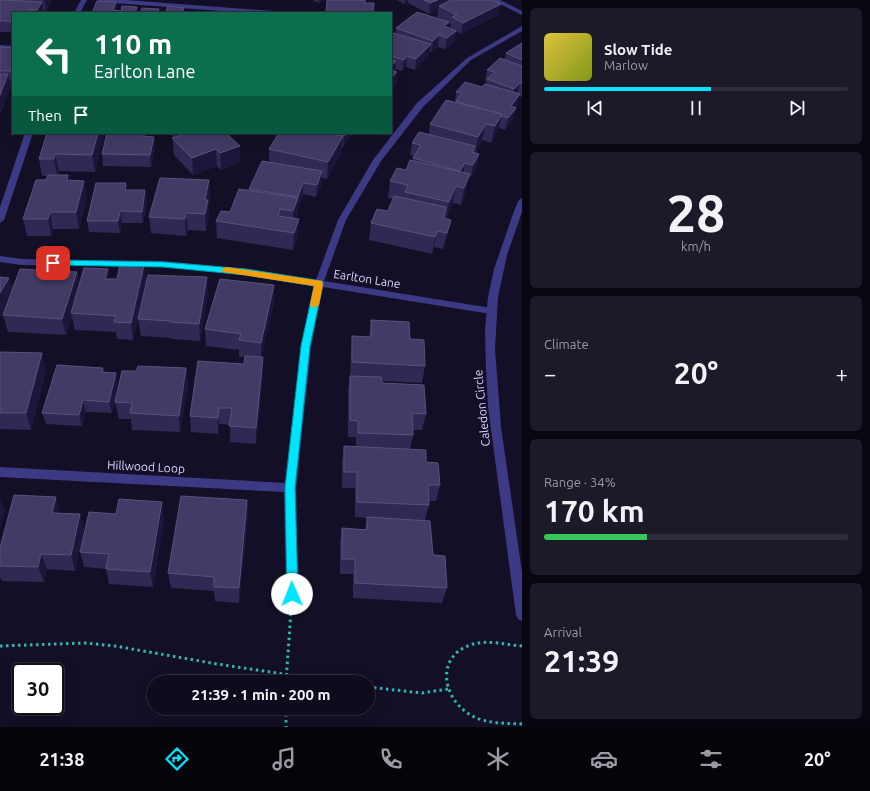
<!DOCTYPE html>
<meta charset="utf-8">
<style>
:root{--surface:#0e0b1c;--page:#1c1929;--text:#f1f3f6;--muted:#9b9ba3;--line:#2e2b3b;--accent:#00e5ff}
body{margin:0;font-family:Ubuntu,sans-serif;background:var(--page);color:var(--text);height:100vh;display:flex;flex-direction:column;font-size:15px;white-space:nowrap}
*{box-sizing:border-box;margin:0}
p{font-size:13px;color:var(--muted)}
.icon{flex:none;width:22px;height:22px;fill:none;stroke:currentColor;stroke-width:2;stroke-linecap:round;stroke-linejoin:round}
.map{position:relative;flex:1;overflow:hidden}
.details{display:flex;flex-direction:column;gap:8px;padding:8px;background:#08060f;width:348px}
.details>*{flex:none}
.guide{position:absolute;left:12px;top:12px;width:380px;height:122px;border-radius:0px;box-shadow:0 4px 16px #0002,0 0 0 1px var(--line);background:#0b6e4f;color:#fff;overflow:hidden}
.speed{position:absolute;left:12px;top:663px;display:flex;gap:8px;font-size:20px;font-weight:700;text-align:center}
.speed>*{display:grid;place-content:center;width:52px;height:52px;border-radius:50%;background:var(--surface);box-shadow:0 4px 16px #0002,0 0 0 1px var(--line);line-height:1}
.speed .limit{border:2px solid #111;border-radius:6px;background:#fff;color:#111}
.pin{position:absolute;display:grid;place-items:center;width:34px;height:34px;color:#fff;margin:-17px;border-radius:8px;box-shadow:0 2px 6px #0006}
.me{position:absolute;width:44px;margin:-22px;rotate:359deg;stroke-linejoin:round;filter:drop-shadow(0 0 3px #0008)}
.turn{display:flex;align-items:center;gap:14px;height:84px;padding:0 16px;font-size:18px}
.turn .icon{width:52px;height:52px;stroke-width:2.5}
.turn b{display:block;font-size:28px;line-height:34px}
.then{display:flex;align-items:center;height:38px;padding:0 16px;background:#0003;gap:8px;font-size:15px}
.big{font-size:30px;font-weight:700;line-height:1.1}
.details .widget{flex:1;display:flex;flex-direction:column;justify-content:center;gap:6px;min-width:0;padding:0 14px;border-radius:6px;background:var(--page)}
.details .dial{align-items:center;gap:0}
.dial b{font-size:52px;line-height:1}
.song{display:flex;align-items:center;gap:12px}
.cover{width:48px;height:48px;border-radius:6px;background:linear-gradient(135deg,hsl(50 70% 55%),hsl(70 70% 35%))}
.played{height:4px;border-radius:2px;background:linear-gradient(90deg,var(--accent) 55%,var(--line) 55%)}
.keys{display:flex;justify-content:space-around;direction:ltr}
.heat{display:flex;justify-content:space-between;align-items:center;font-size:22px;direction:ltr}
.charge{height:6px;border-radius:3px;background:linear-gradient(90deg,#34c759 34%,var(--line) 0)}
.trip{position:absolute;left:147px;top:675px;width:228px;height:40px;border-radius:20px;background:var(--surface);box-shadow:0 4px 16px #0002,0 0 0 1px var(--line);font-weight:700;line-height:40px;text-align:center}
.dock{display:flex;height:64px;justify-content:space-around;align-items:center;background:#06040b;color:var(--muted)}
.dock .icon{width:28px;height:28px}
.dock .selected{color:var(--accent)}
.dock b{font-size:18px;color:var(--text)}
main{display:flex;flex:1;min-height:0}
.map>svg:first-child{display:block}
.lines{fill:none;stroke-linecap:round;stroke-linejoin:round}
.path{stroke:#2fb8b0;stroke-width:3;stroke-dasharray:2.5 3.5;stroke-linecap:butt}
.minor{fill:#3d3a85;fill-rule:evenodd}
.tertiary{fill:#3d3a85;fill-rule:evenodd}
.wall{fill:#312854;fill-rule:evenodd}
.shaded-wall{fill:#1d163a}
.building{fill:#433a66;stroke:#5a527e}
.route{fill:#00e5ff;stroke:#0095a6}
.slow{fill:#f59e0b}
.labels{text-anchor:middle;stroke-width:4;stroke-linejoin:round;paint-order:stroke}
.street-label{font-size:12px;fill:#d9d4ff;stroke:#130f26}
</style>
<main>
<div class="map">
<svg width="522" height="727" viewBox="0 0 522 727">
<rect width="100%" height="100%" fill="#130f26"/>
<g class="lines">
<!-- path -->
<g class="path">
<path d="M0,646l85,-3 30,3 102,18 120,18"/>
<path d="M522,646c-16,-1 -36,-7 -52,-1 -34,12 -28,52 -1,69 15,10 35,9 53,10"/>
<path d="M286,682l5,-71"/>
<path d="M368,687l54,6 26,-4"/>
<path d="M286,708v19"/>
</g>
<!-- minor -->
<g class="minor">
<path d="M81,0h6l-7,13h-6z"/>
<path d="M97,0h29l148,11 3,2h-29l-148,-11z"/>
<path d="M492,0h8l22,11v4z"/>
<path d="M522,26v5l-51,29 -48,47 -42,54 -35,59 -22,61 167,27 5,3 -5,3 -168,-27 -12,60 -15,141 2,106 -2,4 -4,2 -4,-2 -2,-4 -2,-102 -284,-15v-10l285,16 16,-136 13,-61 -68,-11 -83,-8 -141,-2 -22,-3v-6l22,3 141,2 83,8 70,11 22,-60 35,-60 44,-57 50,-45z"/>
<path d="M0,45l13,1v4l-13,-1z"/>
<path d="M25,133h8l-29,87 -4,3v-16z"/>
</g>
<!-- tertiary -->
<path class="tertiary" d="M522,198v14l-15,43 -9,42 -3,52 6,78 21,145v49l-4,-2 -2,-4 -28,-208 -2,-38 -1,-39 3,-33 6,-28 19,-55 5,-13z"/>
</g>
<!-- wall -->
<g class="wall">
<path d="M0,0h52l-6,10h-2v3h-31v19h-13z"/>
<path d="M312,0h13l-6,3z"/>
<path d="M397,0h94l7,15 -37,19 -5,-3 -2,11 -9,7 -7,-2 -7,5 -2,-1v4l-14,15 -9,-3 -4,4 -7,-2v3h2l-1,12 -5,4v-52l5,-2v-6l48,-8 -7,-3 1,-7 -9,4 -21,-11 -4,1zM449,23l2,1 -1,4h-2z"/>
<path d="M522,43v54l-3,-1 -2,10 -1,2 -3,11 -8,11 -6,-2 -1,2 -7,13 -9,-3 -7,13 4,1 -2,12 -6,11 -2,-1 -3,14 -5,15 -8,-2 -7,16 5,1 -4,17 -4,12 -9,-2 -2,7 -63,-14 2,-17 17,-12 5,-12 -5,-1 2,-17 16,-11 6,-9 1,-3 1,-2 -4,-1 2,-12 17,-9 1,-10 25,-22 1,-10 26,-5 4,-3 1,-2 -2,-1 2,-11 17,-10 2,-7z"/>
<path d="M0,47l13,1v34h-3l1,4 -10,25h-1z"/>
<path d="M47,133h55l1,7 -8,32 -36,-1 -1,4 11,6 18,16 -8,32h-26l-2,7h-24l-4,-17 23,-39 2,-4h-6l-3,-17z"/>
<path d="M107,133h38v3l9,1 1,11 -4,19 -48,-1 -1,-12z"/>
<path d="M172,133h56v2l12,27 -19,8 -4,-4 -24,9 -19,-20z"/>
<path d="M279,133h74l-10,14h-1l-1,6 -14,26 -5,-1v5l-6,14 -13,-3 -5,14 -1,6 -1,4 2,17 -5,15 -76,-12 -1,-17 14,-9 19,-21v-2l20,-27v-13z"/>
<path d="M209,180l1,17 -2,10 1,10 -3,14 -18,-1 -2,6 -35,-3 -2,-16z"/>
<path d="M147,202l-4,21h-21l-2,10 -31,-1 -2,-11z"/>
<path d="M108,269l1,10 38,2 61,13 -8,47 -29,-2v-1l-30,-2 -3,-17 6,-25 -11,46 -16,-1 -1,-7 -41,-2 -3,-13 -6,18 -58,-3 -5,-17 1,-3 -4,7 9,-41 4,12 64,-18 3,12z"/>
<path d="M274,302l-13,55 2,17 -7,70 -26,-2v-17l-11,-1 -1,10 -27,-2 -1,-16 54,-52 1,-7h-6v-7l-33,-4 -1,-17z"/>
<path d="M371,320l39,19 15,27 -3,17 -41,-2 1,2 44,31 -4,16h-10l1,5 -3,15 16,12 14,23 -4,16h-7v4l-4,15 8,35 14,33 -5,15 -89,-5v-24h-13v-30l2,-16 23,2 2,-12 -12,-1v-29h-13v-25l2,-17 12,1v-10h-8v-45l2,-16 1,-23 1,-17 17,1z"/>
<path d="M0,352l46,18 -15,60 -31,-1z"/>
<path d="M103,368l1,5 14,12 -6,28 -26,-1 -4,14 -36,-2 -4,-11z"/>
<path d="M186,368l2,16 -8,48 -48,-2 -1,-11h-12l-4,-17 21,-31z"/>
<path d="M247,500l1,15 -9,88 -24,-2 -1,-10 -43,-3 -3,-15z"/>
<path d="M60,513l20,1 4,15 -9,42 -28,-2 -3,13 -42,-1 -2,-4v-29z"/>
<path d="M164,518l-11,69 -44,-3 -3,-15 -22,-2 -4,-15z"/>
</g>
<!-- shaded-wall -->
<g class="shaded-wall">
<path d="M44,0h8l-6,10z"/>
<path d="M319,0h6l-6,3z"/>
<path d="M405,0h3v3l-4,1z"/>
<path d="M438,0h23l-22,6 -1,4 -9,4 1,-11z"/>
<path d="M42,2l2,11h-6l-1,-3z"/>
<path d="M116,2l2,11 -5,-3z"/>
<path d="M501,4l-3,11 -37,19 2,-11z"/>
<path d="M137,7l1,6h-3z"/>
<path d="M184,8l1,5h-3z"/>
<path d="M449,22l-1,11 -4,-7z"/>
<path d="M456,31l-2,11 -9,7 2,-11z"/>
<path d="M439,35l-1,12 -7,5 2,-11z"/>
<path d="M431,44l-2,11 -14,15 1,-11z"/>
<path d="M407,56l-1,11 -4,4 2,-11z"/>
<path d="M396,61l-1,12 -4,3v-10z"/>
<path d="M13,65v16l-2,-10z"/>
<path d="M397,72l-1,12 -5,4v-10z"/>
<path d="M8,74l3,12 -10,25 -1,-4v-12z"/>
<path d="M520,83l-3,12 -6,5 3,-11z"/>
<path d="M520,94l-3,12 -9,12 3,-12z"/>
<path d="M516,108l-3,11 -8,11 3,-12z"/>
<path d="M502,114l-4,16 -7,13 4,-17z"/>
<path d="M486,124l-4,16 -7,13 3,-16z"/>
<path d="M98,133h4l1,7 -8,32 -3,-17z"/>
<path d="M346,133h7l-10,14 1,-11z"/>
<path d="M343,136l-2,17 -14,26 1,-17z"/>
<path d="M154,137l1,11 -4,19 -1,-12z"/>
<path d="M240,146v16l-19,8 -1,-17z"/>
<path d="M216,149l1,17 -24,9 -1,-17z"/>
<path d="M55,154l4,17 -2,5 -3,-17z"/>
<path d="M479,154l-2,12 -6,11 2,-12z"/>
<path d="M465,163l-2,11 -3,-3z"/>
<path d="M322,171v12l-6,14 1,-12z"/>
<path d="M470,174l-4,16 -5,15 3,-17z"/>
<path d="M209,180l1,17 -2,10 1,10 -3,14 -1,-17v-14z"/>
<path d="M84,181l3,16 -8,32 -3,-17z"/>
<path d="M126,183l2,12 -3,-5z"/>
<path d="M303,183v11l-5,14 -1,6 -4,14v-17z"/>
<path d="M456,186l-3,17 -7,16 3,-17z"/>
<path d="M145,190l2,12 -4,21 -1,-11z"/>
<path d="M120,211l2,12 -2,10 -2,-12z"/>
<path d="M50,212l3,17 -2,7 -3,-17z"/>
<path d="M186,213l2,17 -2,6 -1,-17z"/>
<path d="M299,219l-1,16 -5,15 1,-17z"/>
<path d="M451,220l-4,17 -4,12 4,-16z"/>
<path d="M437,231l-3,16 -2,7 3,-17z"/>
<path d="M144,265l3,17 -14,58 -2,-17z"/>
<path d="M108,269l2,17 -5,-7z"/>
<path d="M77,272l4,17 -10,24 1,4 -6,18 -4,-16z"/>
<path d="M207,277l1,17 -8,47 -1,-17z"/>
<path d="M9,278l5,17 -14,24v-26z"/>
<path d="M274,285v17l-13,57v-16z"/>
<path d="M42,353l4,17 -15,60 -5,-17z"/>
<path d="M263,357v17l-7,70v-16z"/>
<path d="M186,368l2,16 -8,48 -1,-16z"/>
<path d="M116,373l2,12 -6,28 -3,-11z"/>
<path d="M83,400l3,12 -4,14 -3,-11z"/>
<path d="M219,408v16l-1,10v-16z"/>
<path d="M56,497l4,16h-8z"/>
<path d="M0,499l5,12 -5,17z"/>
<path d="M247,500l1,15 -9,88v-15z"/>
<path d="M162,502l2,16 -11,69 -3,-15z"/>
<path d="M80,514l4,15 -9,42 -4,-16z"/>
<path d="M41,554l6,15 -3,13 -6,-15z"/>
</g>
<!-- building -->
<g class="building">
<path d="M0,0h6l36,2 -5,8h-9l-2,3h-13v8h-13z"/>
<path d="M327,0h38v3h9l-1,10h-47z"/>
<path d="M424,0h14l-8,3z"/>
<path d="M451,0h40l10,4 -38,19 -11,-6 5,-2 -18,-9z"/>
<path d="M97,1l19,1 -3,8 8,1 1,-5 15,1 -2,6h-43z"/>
<path d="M168,6l16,2 -2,5h-17z"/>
<path d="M142,8l17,1 -2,4h-17z"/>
<path d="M204,12l19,1h-19z"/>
<path d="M417,12l32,10 -5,4 12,5 -9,7 -8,-3 -6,6 -37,-13z"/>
<path d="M393,33l38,11 -15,15 -9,-3 -3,4 -13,-4v-20z"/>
<path d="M522,43v17l-16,-7z"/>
<path d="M0,47l13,1v17l-2,6h-11z"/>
<path d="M500,58l22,8v18l-2,-1 -6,6 -27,-10 8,-7 -8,-2z"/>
<path d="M391,60l5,1 -5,5z"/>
<path d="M391,70l6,2 -6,6z"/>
<path d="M0,74h8l-8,21z"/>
<path d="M465,82l17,5 3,-3 35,10 -9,12 5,2 -8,10 -7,-2 1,-2 -34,-9 -12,-4 6,-8 -6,-1z"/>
<path d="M446,100l56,14 -7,12 -9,-2 -8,13 -48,-13z"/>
<path d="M419,132l56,14 -3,6 7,2 -6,11 -8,-2 -5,8 -47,-13 8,-13 -9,-2z"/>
<path d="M47,133h51l-6,22 -37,-1 -1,5h-15z"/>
<path d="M107,133h37l-1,3 11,1 -4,18 -48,-1z"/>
<path d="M178,133h48l14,13 -20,7 -4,-4 -24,9 -20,-20 8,-2z"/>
<path d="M279,133h49l15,3 -15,26 -59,-13z"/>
<path d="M334,133h12l-2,3z"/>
<path d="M410,160l60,14 -6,14 -8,-2 -7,16 -44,-10 3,-7 -18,-4 7,-13 9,2z"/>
<path d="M262,161l60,10 -5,14 -14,-2 -5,14 -49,-8z"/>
<path d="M48,175h20l-1,5 17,1 -8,31h-26l-2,7h-25l13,-39h10z"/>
<path d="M160,178l49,2 -4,20h3l-3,14 -19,-1 -1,6 -36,-2z"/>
<path d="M96,183h30l-1,7h20l-3,22 -22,-1 -2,10h-31z"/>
<path d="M239,189l59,9 -5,13 -13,-2 -2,7 21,3 -5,14 -78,-12 5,-10 9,1z"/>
<path d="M394,196l52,11 -3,11 8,2 -4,13 -10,-2 -2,6 -64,-14 6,-14 11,2z"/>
<path d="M120,264l24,1 -13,58 -17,-1 2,-6 -45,-3 13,-45 24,1 -3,10h12z"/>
<path d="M20,269l57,3 -15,47 -59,-4z"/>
<path d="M148,275l59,2 -8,47 -29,-2v-1l-32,-2z"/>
<path d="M0,277l9,1 -9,15z"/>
<path d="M220,279l54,6 -13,58 -22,-3 2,-6 -36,-5z"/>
<path d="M371,320l38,2 1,17 14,1 1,26 -73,-4v-26l19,1z"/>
<path d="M0,352l42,1 -16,60h-26z"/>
<path d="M245,356l18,1 -7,71 -27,-2 3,-18h-13l-1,10 -28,-2 8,-55 46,3z"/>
<path d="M57,365l46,3 -1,4 14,1 -7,29 -26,-2 -4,15 -37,-2z"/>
<path d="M138,366l48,2 -7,48 -49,-3 2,-10 -17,-1 7,-31h14z"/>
<path d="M350,376l31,1 1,6 42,2 2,29 -14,-1 1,22 -55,-2v-12l-8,-1z"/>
<path d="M344,446l82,4v12l12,1 2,22h-12l1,20 -72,-3v-30h-13z"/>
<path d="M14,495l42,2 -4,16 28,1 -9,41 -30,-1 -3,13 -38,-1v-18z"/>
<path d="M181,496l66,4 -8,88 -25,-1v-10l-46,-4z"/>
<path d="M119,499l43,3 -12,70 -44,-3 3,-15 -29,-2 9,-40 27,2z"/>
<path d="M367,517l63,4 3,34 12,1 2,32 -92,-5v-24h-13v-31l25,2z"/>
</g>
<!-- route -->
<path class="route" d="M53,260l110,2 83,7 76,12 1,3 -13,62 -15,142 3,106 -2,4 -4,2 -4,-2 -1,-4 -2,-106 16,-142 13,-60 -68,-11 -83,-8 -113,-2 -1,-2 1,-2z"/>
<!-- slow -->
<path class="slow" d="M226,267l96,14 1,3 -4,21 -5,3 -4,-3 4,-19 -91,-14 -2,-2z"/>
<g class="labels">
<!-- street labels -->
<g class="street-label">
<text transform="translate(367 279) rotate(9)" y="4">Earlton Lane</text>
<text transform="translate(482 408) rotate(-96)" y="4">Caledon Circle</text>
<text transform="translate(146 467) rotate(3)" y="4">Hillwood Loop</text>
</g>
</g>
</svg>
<div class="speed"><div class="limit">30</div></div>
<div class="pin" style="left:53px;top:263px;background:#d93025"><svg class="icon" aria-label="arrive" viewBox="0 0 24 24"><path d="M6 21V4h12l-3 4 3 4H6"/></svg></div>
<svg class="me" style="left:292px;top:594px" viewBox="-20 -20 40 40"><circle r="19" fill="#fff"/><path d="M0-13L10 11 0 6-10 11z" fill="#00e5ff"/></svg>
<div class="trip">21:39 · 1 min · 200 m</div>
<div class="guide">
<div class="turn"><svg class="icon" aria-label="left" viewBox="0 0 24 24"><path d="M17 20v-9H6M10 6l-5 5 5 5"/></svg><div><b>110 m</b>Earlton Lane</div></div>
<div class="then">Then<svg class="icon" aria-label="arrive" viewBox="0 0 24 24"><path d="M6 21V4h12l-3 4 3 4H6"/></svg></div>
</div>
</div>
<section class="details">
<div class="widget">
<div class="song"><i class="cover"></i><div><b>Slow Tide</b><p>Marlow</p></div></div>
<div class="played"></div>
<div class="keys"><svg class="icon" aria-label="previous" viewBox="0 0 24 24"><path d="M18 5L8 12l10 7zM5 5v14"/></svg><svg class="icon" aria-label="pause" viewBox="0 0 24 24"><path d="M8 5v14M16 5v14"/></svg><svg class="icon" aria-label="next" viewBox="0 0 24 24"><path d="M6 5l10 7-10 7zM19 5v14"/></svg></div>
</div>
<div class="widget dial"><b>28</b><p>km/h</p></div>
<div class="widget"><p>Climate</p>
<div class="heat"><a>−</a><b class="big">20°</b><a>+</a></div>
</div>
<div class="widget"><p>Range · 34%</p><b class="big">170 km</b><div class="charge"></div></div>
<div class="widget"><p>Arrival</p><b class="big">21:39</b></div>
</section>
</main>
<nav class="dock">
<b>21:38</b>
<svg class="icon selected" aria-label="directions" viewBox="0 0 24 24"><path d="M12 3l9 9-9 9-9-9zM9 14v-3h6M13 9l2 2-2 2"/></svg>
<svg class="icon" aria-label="music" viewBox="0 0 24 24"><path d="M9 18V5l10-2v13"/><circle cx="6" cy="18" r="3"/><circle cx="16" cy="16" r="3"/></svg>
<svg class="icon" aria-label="phone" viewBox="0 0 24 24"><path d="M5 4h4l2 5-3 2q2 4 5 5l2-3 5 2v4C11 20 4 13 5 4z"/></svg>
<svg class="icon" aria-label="climate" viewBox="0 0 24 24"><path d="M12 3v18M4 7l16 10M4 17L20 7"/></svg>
<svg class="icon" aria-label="car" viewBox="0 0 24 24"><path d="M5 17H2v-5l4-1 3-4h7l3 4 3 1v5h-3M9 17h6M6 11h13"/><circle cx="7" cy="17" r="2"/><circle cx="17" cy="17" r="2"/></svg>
<svg class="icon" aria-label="filters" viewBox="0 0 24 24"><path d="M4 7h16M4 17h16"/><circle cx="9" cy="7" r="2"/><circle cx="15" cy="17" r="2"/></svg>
<b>20°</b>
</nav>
